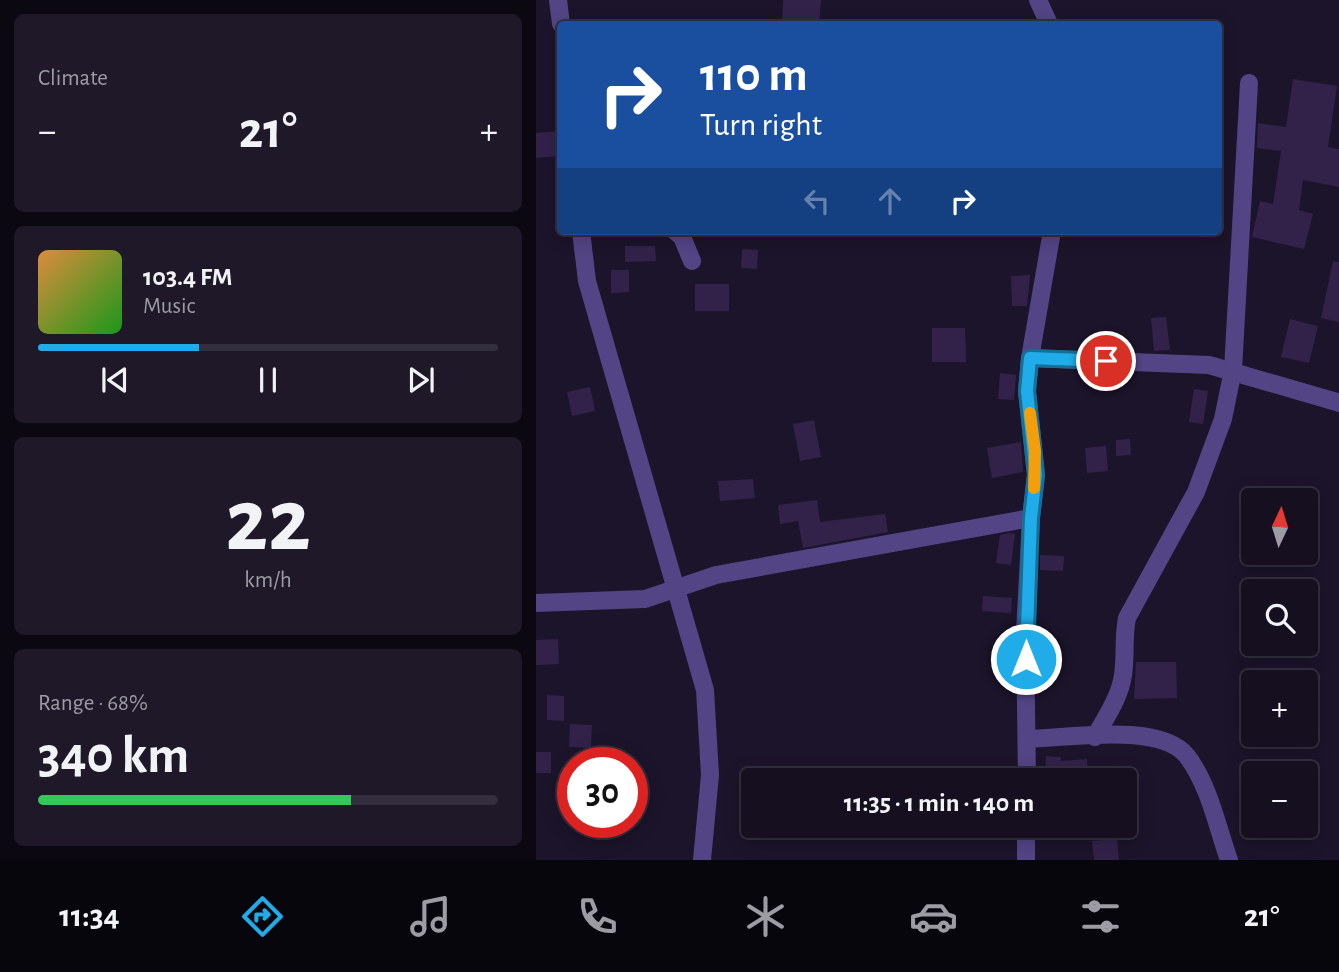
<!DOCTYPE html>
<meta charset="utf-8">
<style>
:root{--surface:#150f20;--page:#1e1829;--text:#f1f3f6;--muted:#9d9ca5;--line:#342f3e;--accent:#20ace9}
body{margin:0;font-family:"Alegreya Sans",sans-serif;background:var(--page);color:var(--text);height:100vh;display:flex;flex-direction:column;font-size:26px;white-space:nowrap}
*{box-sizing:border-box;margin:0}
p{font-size:23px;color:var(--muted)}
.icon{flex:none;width:38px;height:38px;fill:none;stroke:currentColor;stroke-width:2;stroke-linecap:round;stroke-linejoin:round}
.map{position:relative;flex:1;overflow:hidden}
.details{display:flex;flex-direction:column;gap:14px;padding:14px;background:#0c0812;width:536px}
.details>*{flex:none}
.banner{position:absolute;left:21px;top:21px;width:665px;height:214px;border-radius:7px;box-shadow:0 4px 18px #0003,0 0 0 2px var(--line);background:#1a4fa0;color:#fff;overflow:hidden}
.needle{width:46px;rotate:4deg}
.fabs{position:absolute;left:705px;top:488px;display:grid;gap:14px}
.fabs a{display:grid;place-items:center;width:77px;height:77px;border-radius:7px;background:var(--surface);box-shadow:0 4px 18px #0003,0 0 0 2px var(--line);font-size:35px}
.speed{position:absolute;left:21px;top:747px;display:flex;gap:14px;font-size:35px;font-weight:700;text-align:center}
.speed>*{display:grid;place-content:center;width:91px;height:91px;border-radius:50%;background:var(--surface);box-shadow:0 4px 18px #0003,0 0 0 2px var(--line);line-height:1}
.speed .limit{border:10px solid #d22;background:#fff;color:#111}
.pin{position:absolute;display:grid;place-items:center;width:60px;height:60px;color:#fff;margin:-30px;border:4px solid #fff;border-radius:50%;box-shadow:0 2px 7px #0007}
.me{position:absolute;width:77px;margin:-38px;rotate:0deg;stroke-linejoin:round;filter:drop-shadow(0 0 5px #0008)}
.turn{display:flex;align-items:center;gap:24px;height:147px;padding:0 28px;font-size:32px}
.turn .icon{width:91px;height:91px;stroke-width:2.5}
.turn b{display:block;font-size:49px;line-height:60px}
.lanes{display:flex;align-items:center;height:66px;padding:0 28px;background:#0003;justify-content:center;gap:35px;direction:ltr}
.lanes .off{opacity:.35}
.big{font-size:52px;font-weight:700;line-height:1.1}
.details .tile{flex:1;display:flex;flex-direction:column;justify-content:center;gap:10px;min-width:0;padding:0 24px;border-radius:10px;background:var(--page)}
.details .dial{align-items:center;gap:0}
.dial b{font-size:91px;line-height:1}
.song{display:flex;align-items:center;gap:21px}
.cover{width:84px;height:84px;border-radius:10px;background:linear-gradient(135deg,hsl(30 70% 55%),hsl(120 70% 35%))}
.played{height:7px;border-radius:4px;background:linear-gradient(90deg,var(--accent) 35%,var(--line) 35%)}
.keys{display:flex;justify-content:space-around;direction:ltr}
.heat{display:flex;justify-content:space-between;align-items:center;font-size:38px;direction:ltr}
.charge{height:10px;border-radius:5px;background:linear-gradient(90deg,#34c759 68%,var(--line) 0)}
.trip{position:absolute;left:205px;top:768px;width:396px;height:70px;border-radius:7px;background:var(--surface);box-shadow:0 4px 18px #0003,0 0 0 2px var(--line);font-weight:700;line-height:70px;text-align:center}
.menu{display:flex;height:112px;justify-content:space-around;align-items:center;background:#08060d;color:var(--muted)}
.menu .icon{width:49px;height:49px}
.menu .on{color:var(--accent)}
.menu b{font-size:32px;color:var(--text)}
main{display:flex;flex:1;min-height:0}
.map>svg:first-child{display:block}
.building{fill:#32224a}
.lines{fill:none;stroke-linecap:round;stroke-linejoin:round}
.minor{stroke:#534485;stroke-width:18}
.route-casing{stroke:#157097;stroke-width:18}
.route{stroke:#20ace9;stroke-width:12}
.slow{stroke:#f59e0b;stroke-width:12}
</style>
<main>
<section class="details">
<div class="tile"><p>Climate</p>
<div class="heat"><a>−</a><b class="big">21°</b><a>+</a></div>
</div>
<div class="tile">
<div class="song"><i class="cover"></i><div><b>103.4 FM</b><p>Music</p></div></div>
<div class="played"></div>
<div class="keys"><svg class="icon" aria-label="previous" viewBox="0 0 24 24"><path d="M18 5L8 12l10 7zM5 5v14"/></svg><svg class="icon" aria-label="pause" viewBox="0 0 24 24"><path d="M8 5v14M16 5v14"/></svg><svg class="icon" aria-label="next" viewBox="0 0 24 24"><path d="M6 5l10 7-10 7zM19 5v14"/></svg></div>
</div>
<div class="tile dial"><b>22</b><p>km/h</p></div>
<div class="tile"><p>Range · 68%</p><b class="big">340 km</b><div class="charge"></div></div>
</section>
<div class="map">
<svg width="804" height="860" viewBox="0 0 804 860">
<rect width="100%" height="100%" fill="#1c142a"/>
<!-- building -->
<g class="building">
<path d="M247,0h38l-2,24h-37z"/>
<path d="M757,79l44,7 -9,61 11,2v38l-36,-7 -4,30 14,4 -9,35 -52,-12 8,-36 13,3 8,-53 -24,-3 1,-25 28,4z"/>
<path d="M24,131v25l-24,2v-25z"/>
<path d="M89,246h30l1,15 -31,1z"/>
<path d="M206,249l16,1 -1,19 -16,-1z"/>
<path d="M797,261l6,1v60l-18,-4z"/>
<path d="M75,270h18v22l-18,1z"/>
<path d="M494,275l-3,31h-15l-1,-30z"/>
<rect x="159" y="284" width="34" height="27"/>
<path d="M630,317l4,33 -16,1 -3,-33z"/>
<path d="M754,319l28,7 -9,37 -28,-6z"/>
<path d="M396,328h33l1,34h-34z"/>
<path d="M464,373l16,2 -2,25 -16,-1z"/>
<path d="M54,387l5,24 -23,5 -5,-24z"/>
<path d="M658,389l14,2 -5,33 -14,-2z"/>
<path d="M278,420l7,37 -21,4 -7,-37z"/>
<path d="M594,439l1,16 -15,1v-16z"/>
<path d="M485,442l2,30 -31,6 -5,-30z"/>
<path d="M570,446l2,25 -21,2 -2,-25z"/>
<path d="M217,479l2,19 -35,3 -2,-20z"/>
<path d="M281,500l3,22 65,-8 3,18 -85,16 -5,-27 -18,3 -2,-19z"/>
<path d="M473,533l6,1 -4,31 -15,-2 4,-28z"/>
<path d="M504,555l24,1 -1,15 -23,-1z"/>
<path d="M447,596l29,2 -1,15 -29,-2z"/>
<path d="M22,639l1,25 -23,1v-25z"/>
<path d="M600,662h40l1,36 -43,1z"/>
<path d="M11,695l17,1v25l-17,-1z"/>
<path d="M34,724l22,1 -1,23 -22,-1z"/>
<rect x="0" y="752" width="15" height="21"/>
<path d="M510,756l15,1v4l26,-2 1,21h-43z"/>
<path d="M581,839l2,21h-25l-2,-19z"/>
</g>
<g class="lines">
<!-- minor -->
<g class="minor">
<path d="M22,0l3,24"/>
<path d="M502,0l11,24"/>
<path d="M45,231l6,50 118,409 5,85 -8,85"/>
<path d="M139,231l7,6 10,24"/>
<path d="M494,358l179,7 131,38"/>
<path d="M0,603l109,-4 71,-24 315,-57"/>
<path d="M559,737c11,-20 25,-40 28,-62 3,-19 0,-38 4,-57l69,-126 27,-73 10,-49 16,-287"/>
<path d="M491,739c42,-1 133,-17 160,17 22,29 30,70 42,104"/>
<path d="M491,780l-2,-148 6,-114 5,-43 -9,-84 3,-33 22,-127"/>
<path d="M490,860v-34"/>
</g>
</g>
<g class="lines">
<defs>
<path id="route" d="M490,659l5,-141 5,-43 -9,-84 3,-33 76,3"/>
</defs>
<!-- route casing -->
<use href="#route" class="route-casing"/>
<!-- route -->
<use href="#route" class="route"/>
<!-- slow -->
<path class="slow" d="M494,413l5,38 -1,37"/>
</g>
</svg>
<div class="fabs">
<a><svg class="needle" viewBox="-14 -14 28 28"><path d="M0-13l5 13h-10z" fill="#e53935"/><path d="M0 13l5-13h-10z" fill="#9d9ca5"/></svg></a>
<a><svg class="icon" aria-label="search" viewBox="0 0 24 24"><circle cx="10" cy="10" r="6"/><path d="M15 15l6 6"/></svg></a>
<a>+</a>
<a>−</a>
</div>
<div class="speed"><div class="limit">30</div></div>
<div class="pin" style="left:570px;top:361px;background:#d93025"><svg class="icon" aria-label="arrive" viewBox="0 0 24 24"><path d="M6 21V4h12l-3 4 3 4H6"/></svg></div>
<svg class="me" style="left:490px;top:659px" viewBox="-20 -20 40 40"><circle r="17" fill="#20ace9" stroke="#fff" stroke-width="3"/><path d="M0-11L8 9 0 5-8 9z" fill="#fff"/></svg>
<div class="trip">11:35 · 1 min · 140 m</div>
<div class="banner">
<div class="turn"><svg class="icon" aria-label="right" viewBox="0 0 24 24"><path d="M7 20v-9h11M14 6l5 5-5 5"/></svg><div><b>110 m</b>Turn right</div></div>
<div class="lanes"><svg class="icon off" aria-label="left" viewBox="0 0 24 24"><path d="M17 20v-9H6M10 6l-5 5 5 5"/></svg><svg class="icon off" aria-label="ahead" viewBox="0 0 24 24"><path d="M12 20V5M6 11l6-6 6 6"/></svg><svg class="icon" aria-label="right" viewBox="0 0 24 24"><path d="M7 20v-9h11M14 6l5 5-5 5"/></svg></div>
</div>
</div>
</main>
<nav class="menu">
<b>11:34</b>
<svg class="icon on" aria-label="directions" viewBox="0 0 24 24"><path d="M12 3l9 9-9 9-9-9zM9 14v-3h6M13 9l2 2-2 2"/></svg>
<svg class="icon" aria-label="music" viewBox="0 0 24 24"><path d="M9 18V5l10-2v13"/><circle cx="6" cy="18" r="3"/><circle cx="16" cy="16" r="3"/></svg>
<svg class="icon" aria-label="phone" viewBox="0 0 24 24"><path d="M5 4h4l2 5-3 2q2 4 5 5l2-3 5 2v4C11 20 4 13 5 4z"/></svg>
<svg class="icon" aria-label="climate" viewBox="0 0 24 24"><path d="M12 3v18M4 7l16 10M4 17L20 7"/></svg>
<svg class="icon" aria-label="car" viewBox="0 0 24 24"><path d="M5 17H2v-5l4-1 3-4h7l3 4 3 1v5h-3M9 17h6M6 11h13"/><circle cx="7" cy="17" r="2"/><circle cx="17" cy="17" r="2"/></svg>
<svg class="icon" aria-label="filters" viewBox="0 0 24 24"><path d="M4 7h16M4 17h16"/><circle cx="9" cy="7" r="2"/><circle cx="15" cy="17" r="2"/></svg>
<b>21°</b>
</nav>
